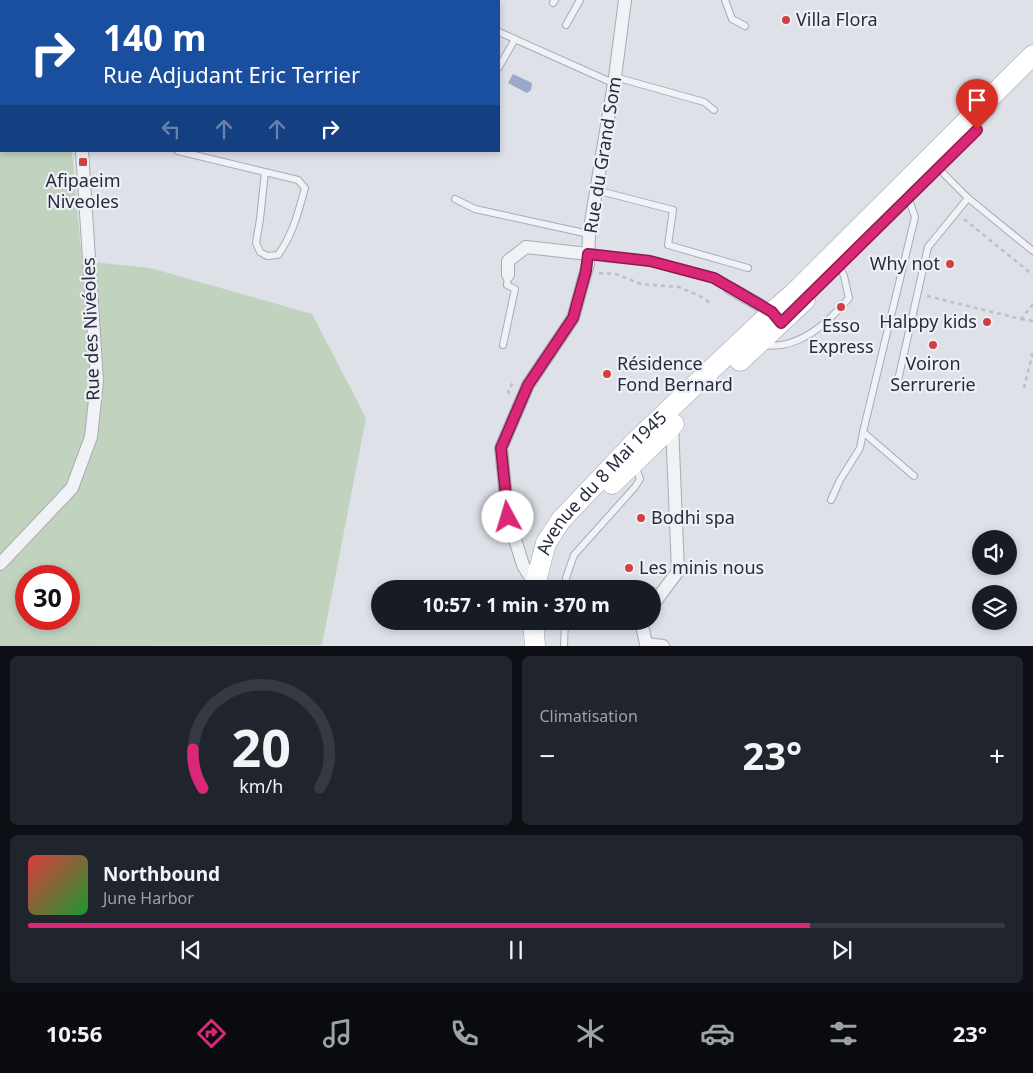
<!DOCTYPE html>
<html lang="fr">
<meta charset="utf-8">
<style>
:root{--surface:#171b24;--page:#20242c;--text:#f1f3f6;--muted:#9ea1a6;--line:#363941;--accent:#db2777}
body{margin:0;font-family:"Noto Sans",sans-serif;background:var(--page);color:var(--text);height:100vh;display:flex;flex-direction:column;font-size:19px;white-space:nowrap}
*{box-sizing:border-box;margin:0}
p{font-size:16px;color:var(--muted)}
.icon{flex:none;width:28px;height:28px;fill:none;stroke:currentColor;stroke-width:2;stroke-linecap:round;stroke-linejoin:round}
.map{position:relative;height:646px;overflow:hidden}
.details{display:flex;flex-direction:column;gap:10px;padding:10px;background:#0d0f14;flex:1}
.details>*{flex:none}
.guide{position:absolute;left:0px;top:0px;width:500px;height:152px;box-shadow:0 2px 8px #0003;background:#1a4fa0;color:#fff;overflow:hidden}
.buttons{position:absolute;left:972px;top:530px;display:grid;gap:10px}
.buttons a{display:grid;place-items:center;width:45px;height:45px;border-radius:50%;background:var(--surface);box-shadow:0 2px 8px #0003;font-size:25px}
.speed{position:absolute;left:15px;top:565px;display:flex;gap:10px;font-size:25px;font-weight:700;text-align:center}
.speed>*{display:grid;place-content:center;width:65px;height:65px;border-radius:50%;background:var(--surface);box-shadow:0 2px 8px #0003;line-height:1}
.speed .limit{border:8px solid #d22;background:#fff;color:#111}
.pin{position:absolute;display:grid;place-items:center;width:42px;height:42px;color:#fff;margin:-51px -21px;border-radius:50% 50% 50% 0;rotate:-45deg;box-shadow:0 0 5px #0007}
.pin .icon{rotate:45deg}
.me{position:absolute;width:55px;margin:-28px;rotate:354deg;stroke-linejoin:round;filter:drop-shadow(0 0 4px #0008)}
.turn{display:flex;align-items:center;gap:18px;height:105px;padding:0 20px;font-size:22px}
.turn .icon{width:65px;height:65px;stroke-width:2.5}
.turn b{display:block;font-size:35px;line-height:42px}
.lanes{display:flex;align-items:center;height:48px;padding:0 20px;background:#0003;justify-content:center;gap:25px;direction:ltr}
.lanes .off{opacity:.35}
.big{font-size:38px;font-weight:700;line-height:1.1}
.details .tile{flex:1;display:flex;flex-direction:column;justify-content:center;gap:8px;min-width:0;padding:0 18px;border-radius:8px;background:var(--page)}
.details .dial{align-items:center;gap:0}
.dial svg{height:130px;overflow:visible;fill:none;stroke:var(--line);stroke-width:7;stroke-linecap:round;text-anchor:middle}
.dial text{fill:var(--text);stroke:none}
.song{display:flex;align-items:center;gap:15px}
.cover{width:60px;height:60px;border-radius:8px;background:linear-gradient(135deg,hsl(0 70% 55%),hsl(130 70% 35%))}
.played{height:5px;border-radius:2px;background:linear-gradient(90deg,var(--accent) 80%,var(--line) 80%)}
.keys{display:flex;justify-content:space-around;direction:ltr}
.heat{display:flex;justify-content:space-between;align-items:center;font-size:28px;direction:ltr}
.details .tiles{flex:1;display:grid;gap:10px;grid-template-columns:1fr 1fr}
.tile:last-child{grid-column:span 2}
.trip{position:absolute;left:371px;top:580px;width:290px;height:50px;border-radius:25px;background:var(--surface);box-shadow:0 2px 8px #0003;font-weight:700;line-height:50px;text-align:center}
.dock{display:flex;height:80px;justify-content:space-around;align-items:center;background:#090b0e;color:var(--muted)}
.dock .icon{width:35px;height:35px}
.dock .selected{color:var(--accent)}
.dock b{font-size:22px;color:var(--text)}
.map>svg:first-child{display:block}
.green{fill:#c1d2bf;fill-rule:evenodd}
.water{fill:#98a9c9}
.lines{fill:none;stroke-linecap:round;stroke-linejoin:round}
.service-casing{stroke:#a7abb5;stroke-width:8}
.minor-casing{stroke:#a7abb5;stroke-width:14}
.primary-casing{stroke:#9da3b4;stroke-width:21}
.path{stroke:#bcbfc6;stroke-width:2.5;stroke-dasharray:4 4;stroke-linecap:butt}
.service{stroke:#f1f2f6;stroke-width:6}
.minor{stroke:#f1f2f6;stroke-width:12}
.primary{stroke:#fff;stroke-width:20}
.route-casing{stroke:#8e194d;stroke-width:12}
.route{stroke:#db2777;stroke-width:9}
.poi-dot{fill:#cf4141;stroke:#eef0f6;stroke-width:2}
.labels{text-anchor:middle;stroke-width:4.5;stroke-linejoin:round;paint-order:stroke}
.poi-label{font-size:18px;fill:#272c3f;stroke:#eef0f6;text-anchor:start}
.street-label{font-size:18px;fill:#272c3f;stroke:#eef0f6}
</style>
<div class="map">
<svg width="1033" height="646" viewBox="0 0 1033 646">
<rect width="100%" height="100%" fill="#dee1e8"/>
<!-- green -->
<path class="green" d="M0,0h79l-78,1v150h71l10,110 68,7 162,46 54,104 -44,227 -322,1zM26,576h43v43h-43z"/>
<!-- water -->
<path class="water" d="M513,74l19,9 -1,7 -4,3 -19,-10z"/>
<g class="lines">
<defs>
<g id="service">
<path d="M725,0l7,19 13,7"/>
<path d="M553,3l2,-3"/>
<path d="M566,25l14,-25"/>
<path d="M499,32l114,51"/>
<path d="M499,67l16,-28"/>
<path d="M615,77l89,25 10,8"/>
<path d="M178,151l120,29 7,8c-7,25 -12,46 -27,67l-11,1 -7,-4 -4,-9 4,-24 5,-47"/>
<path d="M931,161l37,37 65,53"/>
<path d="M596,190l77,20 -5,35 80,23"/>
<path d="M908,197l7,20 -52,215 51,44"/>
<path d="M455,199l20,10 114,25"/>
<path d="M588,254c46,5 103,10 142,34"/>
<path d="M503,345l12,-56 -8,-4 1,-10"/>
<path d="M762,345c36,6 66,-22 87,-47l-5,-22 -5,-10"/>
<path d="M898,380l30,-133 40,-49"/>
<path d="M831,500l9,-20 20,-32 3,-16"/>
<path d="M566,589v-11l8,-23 61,-68 5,-8 -3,-9 1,-6"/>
<path d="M564,646l1,-25"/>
</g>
<g id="minor">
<path d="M92,1v-1"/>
<path d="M352,1l2,-1"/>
<path d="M508,275v-14l18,-14 62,7"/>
<path d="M730,288l42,24 4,5"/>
<path d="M0,564l72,-76 19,-51 6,-56 -15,-230"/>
<path d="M534,583l-11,-18 -15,-48 -7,-69 27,-63 45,-67 15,-54 1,-30 26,-157 10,-77"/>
<path d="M652,606l26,-35 -6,-147"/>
<path d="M641,621l5,23 17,2"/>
</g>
<g id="primary">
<path d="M740,361l65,-61"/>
<path d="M612,484l62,-60"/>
<path id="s1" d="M534,589l12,-46 15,-23 76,-80 135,-128 21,-18 240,-239"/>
<path d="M533,621l2,25"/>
</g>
</defs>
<!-- service casing -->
<use href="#service" class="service-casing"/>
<!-- minor casing -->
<use href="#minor" class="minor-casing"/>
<!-- primary casing -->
<use href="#primary" class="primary-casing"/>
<!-- path -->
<g class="path">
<path d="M964,219l69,56"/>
<path d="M599,273l17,1 25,10 38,3 25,11 8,7"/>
<path d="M927,296l94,23 12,-15"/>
<path d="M1021,319l12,2"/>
<path d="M1024,388l9,-37"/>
<path d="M509,394l-1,-4 5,-7"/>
</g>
<!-- service -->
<use href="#service" class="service"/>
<!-- minor -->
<use href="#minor" class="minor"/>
<!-- primary -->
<use href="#primary" class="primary"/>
</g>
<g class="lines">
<defs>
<path id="route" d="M508,517l-7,-69 27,-63 45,-67 13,-47 2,-17 62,7 64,17 58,34 9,11 196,-193"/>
</defs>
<!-- route casing -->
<use href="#route" class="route-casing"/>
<!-- route -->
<use href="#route" class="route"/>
</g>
<!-- markers -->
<g class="poi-dot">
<circle cx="786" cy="20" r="5"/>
<rect x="78" y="157" width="10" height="10" rx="2.5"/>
<circle cx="950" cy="264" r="5"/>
<circle cx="841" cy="307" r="5"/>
<circle cx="987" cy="322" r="5"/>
<circle cx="933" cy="345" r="5"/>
<circle cx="607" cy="374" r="5"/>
<circle cx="641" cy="518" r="5"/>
<circle cx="629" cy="568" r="5"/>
</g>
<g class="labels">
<!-- poi labels -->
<g class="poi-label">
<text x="796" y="26">Villa Flora</text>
<text x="83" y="187" text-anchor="middle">Afipaeim<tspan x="83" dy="21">Niveoles</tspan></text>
<text x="940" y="270" text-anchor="end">Why not</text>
<text x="977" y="328" text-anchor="end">Halppy kids</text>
<text x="841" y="332" text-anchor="middle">Esso<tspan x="841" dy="21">Express</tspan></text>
<text x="617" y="370">Résidence<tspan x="617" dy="21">Fond Bernard</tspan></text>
<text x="933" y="370" text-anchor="middle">Voiron<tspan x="933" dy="21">Serrurerie</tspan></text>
<text x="651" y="524">Bodhi spa</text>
<text x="639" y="574">Les minis nous</text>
</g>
<!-- street labels -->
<g class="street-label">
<text transform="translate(603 155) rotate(-81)" y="6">Rue du Grand Som</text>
<text transform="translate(91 329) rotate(-92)" y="6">Rue des Nivéoles</text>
<text dy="6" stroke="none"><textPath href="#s1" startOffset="129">Avenue du 8 Mai 1945</textPath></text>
</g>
</g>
</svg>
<div class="buttons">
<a><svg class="icon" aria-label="sound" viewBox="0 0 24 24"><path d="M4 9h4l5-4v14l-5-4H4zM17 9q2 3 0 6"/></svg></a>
<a><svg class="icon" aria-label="layers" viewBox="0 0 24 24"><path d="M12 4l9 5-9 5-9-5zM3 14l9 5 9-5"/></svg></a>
</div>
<div class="speed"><div class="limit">30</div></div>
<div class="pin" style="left:977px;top:130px;background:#d93025"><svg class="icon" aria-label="arrive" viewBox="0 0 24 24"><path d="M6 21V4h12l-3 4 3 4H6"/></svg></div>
<svg class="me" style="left:508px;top:517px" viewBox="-20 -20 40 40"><circle r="19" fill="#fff"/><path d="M0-13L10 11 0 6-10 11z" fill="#db2777"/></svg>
<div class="trip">10:57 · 1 min · 370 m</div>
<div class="guide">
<div class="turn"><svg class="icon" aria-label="right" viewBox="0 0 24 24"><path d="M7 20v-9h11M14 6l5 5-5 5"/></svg><div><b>140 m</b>Rue Adjudant Eric Terrier</div></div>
<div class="lanes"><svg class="icon off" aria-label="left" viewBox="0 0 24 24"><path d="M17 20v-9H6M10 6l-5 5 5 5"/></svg><svg class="icon off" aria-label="ahead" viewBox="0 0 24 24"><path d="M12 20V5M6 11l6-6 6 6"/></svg><svg class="icon off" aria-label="ahead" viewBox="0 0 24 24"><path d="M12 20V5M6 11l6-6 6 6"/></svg><svg class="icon" aria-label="right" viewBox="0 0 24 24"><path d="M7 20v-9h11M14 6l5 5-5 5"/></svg></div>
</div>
</div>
<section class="details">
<div class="tiles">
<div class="tile dial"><svg viewBox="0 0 100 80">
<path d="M14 69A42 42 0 1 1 86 69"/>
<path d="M14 69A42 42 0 0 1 8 45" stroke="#db2777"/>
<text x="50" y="56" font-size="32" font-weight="700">20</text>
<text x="50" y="72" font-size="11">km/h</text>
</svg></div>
<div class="tile"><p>Climatisation</p>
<div class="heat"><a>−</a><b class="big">23°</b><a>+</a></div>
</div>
<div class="tile">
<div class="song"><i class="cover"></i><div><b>Northbound</b><p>June Harbor</p></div></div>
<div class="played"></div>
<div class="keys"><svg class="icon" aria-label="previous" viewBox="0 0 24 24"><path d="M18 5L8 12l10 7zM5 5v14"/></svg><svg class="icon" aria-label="pause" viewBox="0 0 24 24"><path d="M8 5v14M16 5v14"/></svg><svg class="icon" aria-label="next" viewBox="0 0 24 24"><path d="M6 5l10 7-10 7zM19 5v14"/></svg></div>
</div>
</div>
</section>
<nav class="dock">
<b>10:56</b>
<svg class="icon selected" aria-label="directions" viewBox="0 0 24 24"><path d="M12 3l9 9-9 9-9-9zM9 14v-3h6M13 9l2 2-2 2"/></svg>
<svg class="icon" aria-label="music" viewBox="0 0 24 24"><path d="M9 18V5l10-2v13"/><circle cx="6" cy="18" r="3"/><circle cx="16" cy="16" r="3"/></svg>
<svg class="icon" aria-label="phone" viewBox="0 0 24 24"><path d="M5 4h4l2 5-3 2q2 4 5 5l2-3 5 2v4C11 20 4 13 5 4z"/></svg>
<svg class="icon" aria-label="climate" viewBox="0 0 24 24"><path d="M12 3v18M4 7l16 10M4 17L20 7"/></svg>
<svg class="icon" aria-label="car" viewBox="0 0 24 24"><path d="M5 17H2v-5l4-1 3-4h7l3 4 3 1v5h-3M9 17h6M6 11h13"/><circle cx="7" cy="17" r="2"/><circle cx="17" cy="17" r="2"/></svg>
<svg class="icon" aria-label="filters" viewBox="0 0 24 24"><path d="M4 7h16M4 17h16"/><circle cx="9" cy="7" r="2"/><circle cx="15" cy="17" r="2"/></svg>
<b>23°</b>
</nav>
